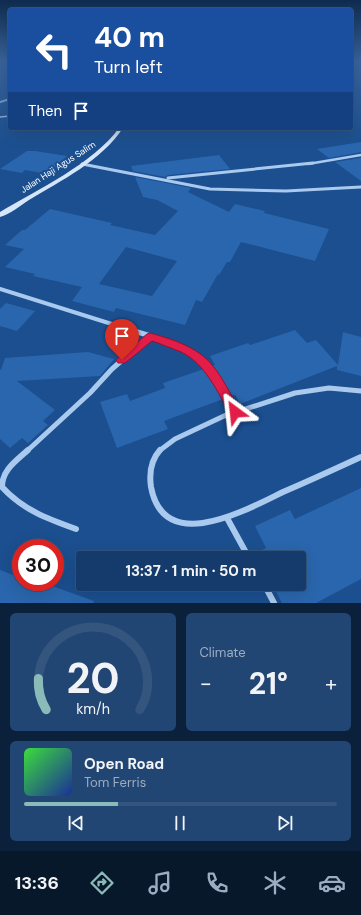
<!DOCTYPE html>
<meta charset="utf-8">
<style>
:root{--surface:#143b6b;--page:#214673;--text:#f1f3f6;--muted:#9dadc1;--line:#33557e;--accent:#8bbbb9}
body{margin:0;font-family:"DM Sans",sans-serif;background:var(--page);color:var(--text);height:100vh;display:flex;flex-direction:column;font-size:15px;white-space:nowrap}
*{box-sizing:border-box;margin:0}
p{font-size:13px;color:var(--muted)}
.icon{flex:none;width:22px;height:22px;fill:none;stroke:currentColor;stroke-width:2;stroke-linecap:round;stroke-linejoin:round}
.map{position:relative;height:603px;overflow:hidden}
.side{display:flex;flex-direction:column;gap:10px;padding:10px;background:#0b203b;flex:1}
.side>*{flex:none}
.top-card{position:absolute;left:8px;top:8px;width:345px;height:122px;border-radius:4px;box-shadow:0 4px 16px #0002,0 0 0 1px var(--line);background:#1a4fa0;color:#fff;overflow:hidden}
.speed{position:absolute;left:12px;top:539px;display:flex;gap:8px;font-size:20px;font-weight:700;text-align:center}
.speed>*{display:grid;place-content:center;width:52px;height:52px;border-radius:50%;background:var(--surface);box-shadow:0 4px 16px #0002,0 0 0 1px var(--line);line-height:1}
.speed .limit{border:6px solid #d22;background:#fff;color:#111}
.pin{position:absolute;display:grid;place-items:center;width:34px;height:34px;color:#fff;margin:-41px -17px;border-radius:50% 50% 50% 0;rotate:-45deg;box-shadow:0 0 4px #0007}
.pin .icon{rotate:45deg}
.me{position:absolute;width:44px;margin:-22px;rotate:330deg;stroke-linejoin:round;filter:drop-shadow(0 0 3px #0008)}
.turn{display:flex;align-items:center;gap:14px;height:84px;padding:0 20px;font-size:18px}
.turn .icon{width:52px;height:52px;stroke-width:2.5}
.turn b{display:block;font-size:28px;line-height:34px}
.then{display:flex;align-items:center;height:38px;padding:0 20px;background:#0003;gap:8px;font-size:15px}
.big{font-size:30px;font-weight:700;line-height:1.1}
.side .widget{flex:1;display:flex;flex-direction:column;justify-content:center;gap:6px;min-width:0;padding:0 14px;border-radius:6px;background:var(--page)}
.side .dial{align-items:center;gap:0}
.dial svg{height:104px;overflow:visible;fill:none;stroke:var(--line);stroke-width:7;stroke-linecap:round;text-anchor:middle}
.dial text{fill:var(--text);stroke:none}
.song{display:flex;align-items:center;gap:12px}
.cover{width:48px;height:48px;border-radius:6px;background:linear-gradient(135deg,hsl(120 70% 55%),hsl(230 70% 35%))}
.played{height:4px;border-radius:2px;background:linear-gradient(90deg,var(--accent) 30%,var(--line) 30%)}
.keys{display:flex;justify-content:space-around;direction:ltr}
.heat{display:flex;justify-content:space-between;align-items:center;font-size:22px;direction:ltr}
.side .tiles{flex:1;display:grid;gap:10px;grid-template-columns:1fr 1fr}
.widget:last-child{grid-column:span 2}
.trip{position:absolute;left:76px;top:551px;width:230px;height:40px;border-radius:4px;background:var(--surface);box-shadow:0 4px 16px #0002,0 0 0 1px var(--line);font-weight:700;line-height:40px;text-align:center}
.dock{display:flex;height:64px;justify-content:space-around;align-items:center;background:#08182b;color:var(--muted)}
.dock .icon{width:28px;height:28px}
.dock .selected{color:var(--accent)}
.dock b{font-size:18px;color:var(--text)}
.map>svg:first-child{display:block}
.building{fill:#2a66ad;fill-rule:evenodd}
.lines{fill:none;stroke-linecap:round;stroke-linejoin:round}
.service{stroke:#a9c9ee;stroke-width:1.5}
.minor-far5{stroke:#a9c9ee;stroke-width:2}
.minor-far4{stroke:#a9c9ee;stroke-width:2.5}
.minor-far3{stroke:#a9c9ee;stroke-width:3}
.minor-far2{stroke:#a9c9ee;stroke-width:4}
.minor-far1{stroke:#a9c9ee;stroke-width:5}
.minor{stroke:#a9c9ee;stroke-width:6}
.secondary{fill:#d6e6fa;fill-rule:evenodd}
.route{fill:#e11d48;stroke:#92132f}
.labels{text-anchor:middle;stroke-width:4;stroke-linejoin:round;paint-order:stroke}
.far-street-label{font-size:9px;fill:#fff;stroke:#1b4f8f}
</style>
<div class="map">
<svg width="361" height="603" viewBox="0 0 361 603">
<rect width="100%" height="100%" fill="#1b4f8f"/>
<!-- building -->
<g class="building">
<path d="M361,142v10l-32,6 -12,-9z"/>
<path d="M27,151h8l32,5 -5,5h3l-17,13 -23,-4 -3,3 -22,-4z"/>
<path d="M219,155l11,14 -62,6 -3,2 -32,-6 -2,-5z"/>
<path d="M361,158v23l-26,-19z"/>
<path d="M135,177l56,11 -3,4 41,20 6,-8 30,7 -1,2 65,16 -14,32 -74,-19 -11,20h-3l-8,13 -1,-1 -16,28 -6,-2 -11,25 -69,-17 -2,4 -42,-11 10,-14 -49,-11 2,-2 -30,-7 19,-18 -19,-4 17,-15h3l25,-21 62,14 -2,2 45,10 23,-24 -21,-11 -14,-3zM126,247l51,14 -25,35 -53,-12z"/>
<path d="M6,303l29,8 -18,20 -17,-5v-17z"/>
<path d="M295,330l12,13 9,-3 22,25 5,-33 18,5v39l-24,-6v-4l-97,38 -5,-9 -4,1 -19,-30 3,-1 -5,-9 38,-13 2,2z"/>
<path d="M88,352l26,7 -14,17 -83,5 38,29 -12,11 5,4 -20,18 -6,-5 -12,10 -10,-9v-70l1,1 4,-12z"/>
<path d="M204,369l19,30 -59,22 4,8 -51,19 -17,-46 27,-8 3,7 35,-13 -2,-5z"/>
<path d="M361,488v91l-45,24h-34l-10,-19h27v-26h-40l-3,-5 10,-5 -11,-22 35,-16 5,9z"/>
<path d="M0,570l21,8v4h12l10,4 1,-3 50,18 -1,2h-93z"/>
</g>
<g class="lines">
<!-- service -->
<path class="service" d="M0,117l10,-1"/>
<!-- minor-far5 -->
<path class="minor-far5" d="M0,102l10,-3"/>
<!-- minor-far4 -->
<path class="minor-far4" d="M308,164l53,-9"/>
<!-- minor-far3 -->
<g class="minor-far3">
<path d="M82,164l128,25 76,2 75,-4"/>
<path d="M168,178l145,-15"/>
</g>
<!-- minor-far2 -->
<path class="minor-far2" d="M0,289l134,42"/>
<!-- minor-far1 -->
<g class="minor-far1">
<path d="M131,330c26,8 62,17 79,40 9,13 17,28 25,42"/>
<path d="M27,451l63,-58 22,-24 38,-33"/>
<path d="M159,451l16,-12 49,-23 71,-23 34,-5 32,3"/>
</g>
<!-- minor -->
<g class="minor">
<path d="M28,450c-12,11 -26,20 -26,37 21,23 46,32 74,42"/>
<path d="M160,450c-9,10 -11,23 -9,37 13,69 95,23 132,5 26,-11 52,-23 78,-35"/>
<path d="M227,518l22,40"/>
<path d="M264,584l10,19"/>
</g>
<!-- secondary -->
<path class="secondary" d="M119,128h4c-22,33 -61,52 -94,72 -9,6 -19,14 -29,17v-5c37,-22 94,-49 119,-84z"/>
</g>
<!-- sky -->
<linearGradient id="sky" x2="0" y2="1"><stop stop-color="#0f2b4f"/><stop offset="0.42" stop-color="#39639b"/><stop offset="1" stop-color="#39639b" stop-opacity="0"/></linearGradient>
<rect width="361" height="146" fill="url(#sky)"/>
<!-- route -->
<path class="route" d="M150,333c22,6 48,14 63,33 10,12 17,28 26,42l1,4 -1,3 -4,1 -4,-1c-14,-23 -25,-51 -50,-63 -10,-4 -20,-8 -29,-11l-27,22h-7l-2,-3 2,-2 29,-24z"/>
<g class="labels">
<!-- far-street labels -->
<g class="far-street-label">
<text transform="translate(58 167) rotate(-33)" y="3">Jalan Haji Agus Salim</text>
</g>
</g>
</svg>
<div class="speed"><div class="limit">30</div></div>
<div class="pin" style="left:122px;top:360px;background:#d93025"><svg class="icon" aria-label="arrive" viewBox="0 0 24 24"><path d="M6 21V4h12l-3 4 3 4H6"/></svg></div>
<svg class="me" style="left:235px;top:412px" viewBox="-20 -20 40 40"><path d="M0-17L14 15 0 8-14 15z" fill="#e11d48" stroke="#fff" stroke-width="4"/></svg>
<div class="trip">13:37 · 1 min · 50 m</div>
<div class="top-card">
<div class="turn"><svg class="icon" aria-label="left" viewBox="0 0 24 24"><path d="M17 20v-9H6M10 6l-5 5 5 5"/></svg><div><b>40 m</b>Turn left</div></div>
<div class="then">Then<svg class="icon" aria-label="arrive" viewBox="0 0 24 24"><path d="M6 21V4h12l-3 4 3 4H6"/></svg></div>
</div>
</div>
<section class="side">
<div class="tiles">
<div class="widget dial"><svg viewBox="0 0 100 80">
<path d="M14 69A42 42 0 1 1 86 69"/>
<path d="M14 69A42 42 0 0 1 8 45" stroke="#8bbbb9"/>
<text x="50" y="56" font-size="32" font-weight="700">20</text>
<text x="50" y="72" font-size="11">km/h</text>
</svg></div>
<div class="widget"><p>Climate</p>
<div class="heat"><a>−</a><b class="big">21°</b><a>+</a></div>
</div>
<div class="widget">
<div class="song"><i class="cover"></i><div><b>Open Road</b><p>Tom Ferris</p></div></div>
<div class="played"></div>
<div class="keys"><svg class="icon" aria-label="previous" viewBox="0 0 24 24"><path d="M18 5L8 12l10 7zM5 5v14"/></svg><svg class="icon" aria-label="pause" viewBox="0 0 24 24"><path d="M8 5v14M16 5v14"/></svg><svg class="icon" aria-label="next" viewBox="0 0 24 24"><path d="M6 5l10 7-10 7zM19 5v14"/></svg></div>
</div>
</div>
</section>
<nav class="dock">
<b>13:36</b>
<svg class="icon selected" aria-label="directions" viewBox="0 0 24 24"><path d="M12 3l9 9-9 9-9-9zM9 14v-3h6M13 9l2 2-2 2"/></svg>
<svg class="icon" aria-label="music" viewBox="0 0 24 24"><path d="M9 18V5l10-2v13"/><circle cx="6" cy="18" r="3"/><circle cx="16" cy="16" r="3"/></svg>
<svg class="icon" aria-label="phone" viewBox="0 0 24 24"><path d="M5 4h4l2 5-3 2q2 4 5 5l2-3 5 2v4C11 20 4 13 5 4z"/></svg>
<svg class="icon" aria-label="climate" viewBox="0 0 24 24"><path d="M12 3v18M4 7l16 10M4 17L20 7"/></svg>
<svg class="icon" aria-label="car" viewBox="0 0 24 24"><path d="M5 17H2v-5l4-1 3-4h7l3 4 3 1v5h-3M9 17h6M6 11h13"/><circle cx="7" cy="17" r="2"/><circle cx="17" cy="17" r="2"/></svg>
</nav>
